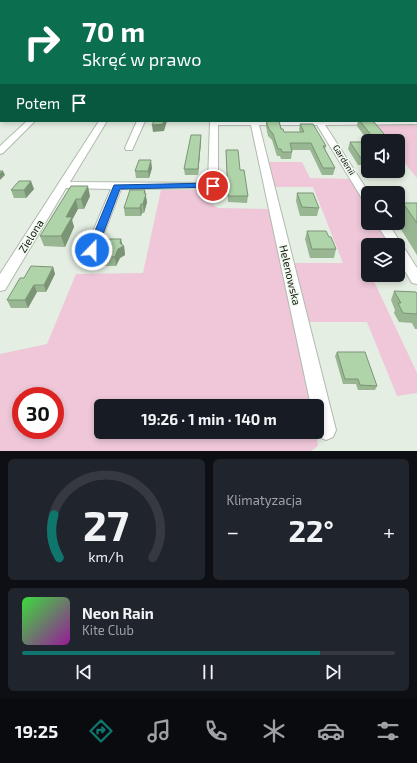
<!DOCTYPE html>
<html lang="pl">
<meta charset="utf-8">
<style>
:root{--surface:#171b24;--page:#20242c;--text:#f1f3f6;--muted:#9ea1a6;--line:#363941;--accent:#0f766e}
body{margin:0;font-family:"Exo 2",sans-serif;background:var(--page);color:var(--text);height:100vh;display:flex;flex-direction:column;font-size:15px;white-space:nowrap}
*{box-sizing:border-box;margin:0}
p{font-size:13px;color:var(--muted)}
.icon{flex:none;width:22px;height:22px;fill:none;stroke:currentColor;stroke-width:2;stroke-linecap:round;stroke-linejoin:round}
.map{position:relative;height:451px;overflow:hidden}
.details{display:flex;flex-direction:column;gap:8px;padding:8px;background:#0d0f14;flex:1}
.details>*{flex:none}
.banner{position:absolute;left:0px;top:0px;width:417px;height:122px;box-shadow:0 2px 6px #0003;background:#0b6e4f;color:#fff;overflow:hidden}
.buttons{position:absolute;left:361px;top:134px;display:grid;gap:8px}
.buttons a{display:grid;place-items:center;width:44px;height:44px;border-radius:6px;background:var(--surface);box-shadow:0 2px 6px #0003;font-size:20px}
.speed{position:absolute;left:12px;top:387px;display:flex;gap:8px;font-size:20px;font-weight:700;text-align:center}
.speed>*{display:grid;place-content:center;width:52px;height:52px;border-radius:50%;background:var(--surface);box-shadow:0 2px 6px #0003;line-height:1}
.speed .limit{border:6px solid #d22;background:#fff;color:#111}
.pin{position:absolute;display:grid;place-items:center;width:34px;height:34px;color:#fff;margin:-17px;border:2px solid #fff;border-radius:50%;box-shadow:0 1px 4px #0007}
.me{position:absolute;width:44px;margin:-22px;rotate:22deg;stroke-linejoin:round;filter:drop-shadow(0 0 3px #0008)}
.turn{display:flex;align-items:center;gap:14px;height:84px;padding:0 16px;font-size:18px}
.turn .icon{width:52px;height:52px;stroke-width:2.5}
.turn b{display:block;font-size:28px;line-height:34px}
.then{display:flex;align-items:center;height:38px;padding:0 16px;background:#0003;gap:8px;font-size:15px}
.big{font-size:30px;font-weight:700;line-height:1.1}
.details .widget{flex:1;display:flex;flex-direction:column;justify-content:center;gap:6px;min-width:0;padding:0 14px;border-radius:6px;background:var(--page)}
.details .dial{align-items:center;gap:0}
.dial svg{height:104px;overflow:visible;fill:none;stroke:var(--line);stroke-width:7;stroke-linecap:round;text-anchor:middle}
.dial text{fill:var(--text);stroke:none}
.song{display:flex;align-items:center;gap:12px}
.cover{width:48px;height:48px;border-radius:6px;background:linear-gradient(135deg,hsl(120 70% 55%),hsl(300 70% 35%))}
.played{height:4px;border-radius:2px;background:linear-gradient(90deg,var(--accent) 80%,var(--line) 80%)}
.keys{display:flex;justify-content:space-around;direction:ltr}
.heat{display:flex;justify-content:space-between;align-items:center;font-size:22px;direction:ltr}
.details .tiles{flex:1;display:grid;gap:8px;grid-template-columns:1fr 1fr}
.widget:last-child{grid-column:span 2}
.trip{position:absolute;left:94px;top:399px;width:230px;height:40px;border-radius:6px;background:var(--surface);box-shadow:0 2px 6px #0003;font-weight:700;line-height:40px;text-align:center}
.dock{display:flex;height:64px;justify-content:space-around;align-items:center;background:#090b0e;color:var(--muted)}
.dock .icon{width:28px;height:28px}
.dock .on{color:var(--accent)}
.dock b{font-size:18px;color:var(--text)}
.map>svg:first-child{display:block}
.green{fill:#efc7d8;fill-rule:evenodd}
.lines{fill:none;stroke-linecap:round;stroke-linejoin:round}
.street-casing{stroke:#b1baaf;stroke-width:2}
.street{fill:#fff;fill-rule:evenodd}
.wall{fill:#97b691}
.shaded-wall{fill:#7b9476}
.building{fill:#b0d4a9;stroke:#7b9476}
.route{fill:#1a73e8;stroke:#114b97}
.labels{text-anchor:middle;stroke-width:3;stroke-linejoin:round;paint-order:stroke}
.far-street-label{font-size:9px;fill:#141713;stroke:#f1fbef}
.street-label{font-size:11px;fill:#141713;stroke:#f1fbef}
</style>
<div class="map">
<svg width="417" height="451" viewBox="0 0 417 451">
<rect width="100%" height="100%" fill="#e4eee2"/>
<!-- green -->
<g class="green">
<path d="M370,123h47v55l-19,-23v-14h-13z"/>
<path d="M269,162h33l8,16 41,1 17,29v15h9l13,22h-22v30h3l46,98v20l-20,3 -30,-74h-59l-15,-59h50l-30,-76h-38z"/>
<path d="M161,190h38l10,4 1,9 8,5 52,1 40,197h-209v26h215l2,14 -7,5h-311v-97l47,-10 29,-70 67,-1zM21,396h34v34h-34z"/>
</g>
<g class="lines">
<defs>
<g id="street">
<path d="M416,120l1,4 -92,1 44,68 -1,10 -5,-3 -46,-75h-58l77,305 -3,7 -7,3 -7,-3 -2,-5v-26h-6l-60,-281h-33v61l-1,2 -96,1 -29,76 -5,2 -5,-2 -2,-3 31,-73 -45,-1 -61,102 -5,1v-17l99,-153h8l-37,61 138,1 2,-62h206z"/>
<path d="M27,121h8l-32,32 -3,1v-8z"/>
<path d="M137,121h8l-12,27 -1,2h-6l-1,-2z"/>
<path d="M376,223h12l29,45v16l-5,-1 -14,-24v-14h-8z"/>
</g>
</defs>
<!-- street casing -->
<use href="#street" class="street-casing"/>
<!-- street -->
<use href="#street" class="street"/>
</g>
<!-- wall -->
<g class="wall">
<path d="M416,51h1v62l-1,-1z"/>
<path d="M266,121h13l2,8 3,3h16l-1,-2 1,-6 26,22 -1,4 10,18 -2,7h-11l-12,-25h-18v2l-1,7h-10l-1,-3h-3l-5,-16 -4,-4 -2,-10z"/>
<path d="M358,121h13l18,19 -1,1h-20l-11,-15z"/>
<path d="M201,135v6l-3,34h-13l-1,-6z"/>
<path d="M350,142l18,9v14h-10l-10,-16z"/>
<path d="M226,150l14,20 8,26 -1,7 -19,-1z"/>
<path d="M152,168l-3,10h-13l-1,-7z"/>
<path d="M71,186l19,10 -6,13h-6l-6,11 2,7 -9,20 -21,-1 -4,-10z"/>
<path d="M34,189l-8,9h-12l-3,-8z"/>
<path d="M297,193l22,15 -2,8h-17l-4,-15z"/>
<path d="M145,194l2,8 -3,11h-2l-1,3h-16l-1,-8z"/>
<path d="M403,203h14v52l-20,-32h1v-7z"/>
<path d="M307,231l22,6 7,12 -2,9h-24l-5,-19z"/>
<path d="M122,245l2,1 1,9 -5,3 -4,8h-14l-2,-9z"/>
<path d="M53,267l2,7 -9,18h-9l-9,16h-17l-4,-8 17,-22z"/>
<path d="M394,291l23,3v35h-2l-3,-6 -13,-1 -5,-9 1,-3 -4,-10z"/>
<path d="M337,352l40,34 -2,4h-17l-2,-6h-13l-8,-28z"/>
</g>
<!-- shaded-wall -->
<g class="shaded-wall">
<path d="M1,102v8h-1v-7z"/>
<path d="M164,121h3l-3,10 -11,1 -1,-7z"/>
<path d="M201,135v6l-3,34v-6z"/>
<path d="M151,160l1,8 -3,10 -1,-7z"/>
<path d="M3,171l2,4 -5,5v-6z"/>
<path d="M31,181l3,8 -8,9 -2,-8z"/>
<path d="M88,186l2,10 -6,13 -3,-10z"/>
<path d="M145,190l2,12 -3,11 -1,-9 1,-11z"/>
<path d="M76,199l2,10 -6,11 2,7 -9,20 -4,-11 5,-19z"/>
<path d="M141,204l1,9 -1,3 -1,-8z"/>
<path d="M121,239l2,8 1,-1 1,9 -5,3 -4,8 -1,-9z"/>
<path d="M53,267l2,7 -9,18 -2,-7z"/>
<path d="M34,285l3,7 -9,16 -3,-8z"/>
</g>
<!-- building -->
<g class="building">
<path d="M0,51h1v51l-1,1 1,-6h-1v-13l1,-2 -1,-1z"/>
<path d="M416,51h1v3h-1v4h1v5h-1l1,6 -1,1z"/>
<path d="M416,70l1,4v32h-1z"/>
<path d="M154,121h10l-1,3 -11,1z"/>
<path d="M266,121h13l2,8h2l1,3h20l-4,-8h13l13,22h-3l12,22h-12l-12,-25h-21l2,9h-10l-1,-3h-3l-5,-15 -4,-5z"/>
<path d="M360,121h11l3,1 15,18h-14z"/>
<path d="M191,135h10l-3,34h-14z"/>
<path d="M350,142h11l7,9v6h-8z"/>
<path d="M226,150h12l2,20h4l4,26h-20z"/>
<path d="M139,160h12l-3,11h-13z"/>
<path d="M0,171h3l-3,3z"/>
<path d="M19,181h12l-7,9h-13z"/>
<path d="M71,186h17l-7,13h-5l-10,18h6l-11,19h-21z"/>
<path d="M130,190h15l-1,3 2,1 -3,10h-2l-1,4h-16z"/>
<path d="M297,193h16l6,15 -17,-1z"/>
<path d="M403,203h14v20z"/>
<path d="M307,231h19l3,6h2l5,12h-24z"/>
<path d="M106,239h15l-1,4 4,3 -6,3 -3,8h-15z"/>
<path d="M31,266l22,1 -9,18h-10l-9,15h-18l13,-22h4z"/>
<path d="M394,291l22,1 1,2v20l-14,-1 -5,-10h3z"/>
<path d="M337,352h28l12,34 -17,-1 -2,-6h-13z"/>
</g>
<!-- sky -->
<linearGradient id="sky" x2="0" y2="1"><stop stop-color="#86b4c3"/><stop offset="0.45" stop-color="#f3f7f2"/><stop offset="1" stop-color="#f3f7f2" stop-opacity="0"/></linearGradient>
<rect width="417" height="114" fill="url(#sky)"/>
<!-- route -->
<path class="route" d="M213,183l3,1v3l-96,2 -23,61 -5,3 -5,-3 27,-65z"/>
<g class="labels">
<!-- far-street labels -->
<g class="far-street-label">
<text transform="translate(344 160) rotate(58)" y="3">Gardenii</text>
</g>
<!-- street labels -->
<g class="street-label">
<text transform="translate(31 236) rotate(-58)" y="4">Zielona</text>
<text transform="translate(290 275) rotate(77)" y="4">Helenowska</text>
</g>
</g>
</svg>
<div class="buttons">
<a><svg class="icon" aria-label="sound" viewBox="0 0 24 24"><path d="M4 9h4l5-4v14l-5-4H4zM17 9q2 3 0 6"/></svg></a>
<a><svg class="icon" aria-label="search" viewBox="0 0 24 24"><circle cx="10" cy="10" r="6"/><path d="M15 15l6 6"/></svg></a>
<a><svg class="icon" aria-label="layers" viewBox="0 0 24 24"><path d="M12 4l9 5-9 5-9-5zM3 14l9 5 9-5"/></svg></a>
</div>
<div class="speed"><div class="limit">30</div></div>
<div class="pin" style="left:213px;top:186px;background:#d93025"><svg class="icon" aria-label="arrive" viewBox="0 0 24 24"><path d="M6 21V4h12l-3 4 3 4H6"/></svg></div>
<svg class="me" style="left:92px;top:250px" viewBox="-20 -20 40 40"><circle r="17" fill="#1a73e8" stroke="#fff" stroke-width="3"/><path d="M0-11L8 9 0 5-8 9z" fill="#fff"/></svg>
<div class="trip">19:26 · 1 min · 140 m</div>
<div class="banner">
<div class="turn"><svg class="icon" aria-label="right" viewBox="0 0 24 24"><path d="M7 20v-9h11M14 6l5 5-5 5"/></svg><div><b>70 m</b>Skręć w prawo</div></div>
<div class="then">Potem<svg class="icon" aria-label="arrive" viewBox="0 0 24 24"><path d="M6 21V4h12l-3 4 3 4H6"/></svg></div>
</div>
</div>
<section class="details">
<div class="tiles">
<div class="widget dial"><svg viewBox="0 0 100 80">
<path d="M14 69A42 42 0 1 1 86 69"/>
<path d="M14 69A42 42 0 0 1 10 36" stroke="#0f766e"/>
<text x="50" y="56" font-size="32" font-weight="700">27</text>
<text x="50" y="72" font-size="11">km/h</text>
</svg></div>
<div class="widget"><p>Klimatyzacja</p>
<div class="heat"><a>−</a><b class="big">22°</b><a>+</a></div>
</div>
<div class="widget">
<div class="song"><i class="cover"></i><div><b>Neon Rain</b><p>Kite Club</p></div></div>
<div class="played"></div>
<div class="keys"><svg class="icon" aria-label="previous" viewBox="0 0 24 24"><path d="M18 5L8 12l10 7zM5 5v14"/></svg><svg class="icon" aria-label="pause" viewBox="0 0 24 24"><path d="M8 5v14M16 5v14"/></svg><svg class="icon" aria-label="next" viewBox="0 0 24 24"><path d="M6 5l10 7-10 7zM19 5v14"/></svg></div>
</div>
</div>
</section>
<nav class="dock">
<b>19:25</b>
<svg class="icon on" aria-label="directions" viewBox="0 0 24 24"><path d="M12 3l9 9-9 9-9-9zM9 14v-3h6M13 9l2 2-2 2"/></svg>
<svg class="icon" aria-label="music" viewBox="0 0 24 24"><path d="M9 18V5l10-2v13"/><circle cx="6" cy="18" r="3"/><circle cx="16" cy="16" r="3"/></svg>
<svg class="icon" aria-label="phone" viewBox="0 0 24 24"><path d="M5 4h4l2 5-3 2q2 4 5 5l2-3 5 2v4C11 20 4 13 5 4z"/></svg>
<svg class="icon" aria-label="climate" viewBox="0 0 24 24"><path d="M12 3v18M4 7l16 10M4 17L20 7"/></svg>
<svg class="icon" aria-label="car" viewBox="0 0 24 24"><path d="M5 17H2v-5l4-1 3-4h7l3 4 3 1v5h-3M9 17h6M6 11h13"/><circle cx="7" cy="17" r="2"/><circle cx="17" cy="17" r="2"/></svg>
<svg class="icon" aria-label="filters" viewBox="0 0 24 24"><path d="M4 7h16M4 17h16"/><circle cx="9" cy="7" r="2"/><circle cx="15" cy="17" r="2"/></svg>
</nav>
